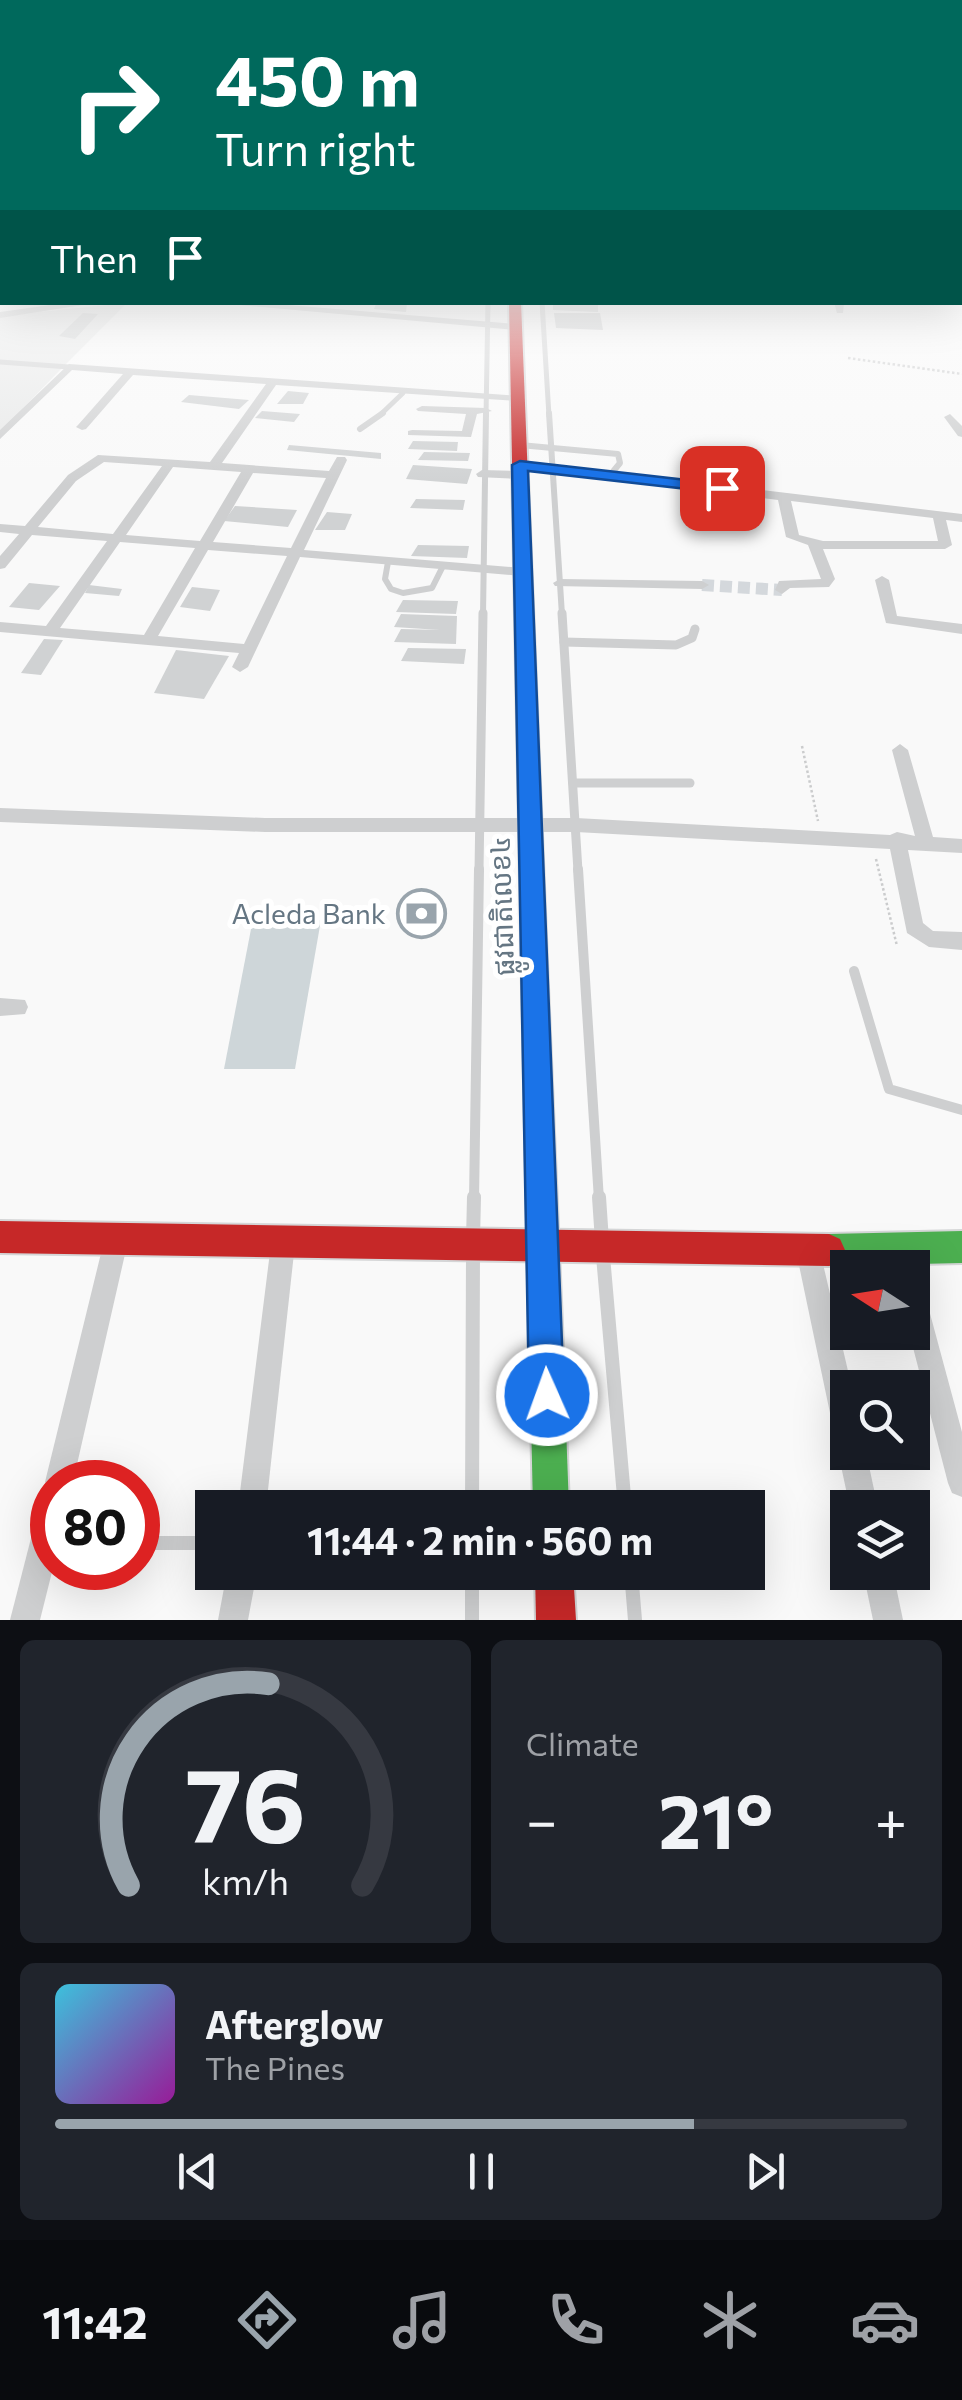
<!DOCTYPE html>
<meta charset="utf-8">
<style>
:root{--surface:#171b24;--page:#20242c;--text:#f1f3f6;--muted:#9ea1a6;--line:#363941;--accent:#99a4ac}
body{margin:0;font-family:Commissioner,"Noto Sans Khmer",sans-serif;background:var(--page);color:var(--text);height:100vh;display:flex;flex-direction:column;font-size:38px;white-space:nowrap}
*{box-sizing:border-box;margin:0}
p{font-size:32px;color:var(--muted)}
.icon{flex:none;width:55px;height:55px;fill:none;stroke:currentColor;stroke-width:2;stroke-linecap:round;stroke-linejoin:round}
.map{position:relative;height:1620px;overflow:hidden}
.side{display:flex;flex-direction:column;gap:20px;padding:20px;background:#0d0f14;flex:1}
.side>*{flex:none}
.guide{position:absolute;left:0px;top:0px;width:962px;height:305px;box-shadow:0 10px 40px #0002;background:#00695c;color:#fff;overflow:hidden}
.needle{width:65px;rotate:282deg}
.tools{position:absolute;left:830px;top:1250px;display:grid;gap:20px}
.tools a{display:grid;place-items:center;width:100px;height:100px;border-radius:0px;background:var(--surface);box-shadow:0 10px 40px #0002;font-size:50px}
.speed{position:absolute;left:30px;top:1460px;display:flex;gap:20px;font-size:50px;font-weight:700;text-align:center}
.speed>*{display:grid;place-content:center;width:130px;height:130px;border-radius:50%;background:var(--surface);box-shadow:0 10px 40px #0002;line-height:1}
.speed .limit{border:15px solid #d22;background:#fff;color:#111}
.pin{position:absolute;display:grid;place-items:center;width:85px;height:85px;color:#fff;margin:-42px;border-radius:20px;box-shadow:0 5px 15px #0006}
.me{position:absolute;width:110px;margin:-55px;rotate:358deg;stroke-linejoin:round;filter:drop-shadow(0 0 8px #0008)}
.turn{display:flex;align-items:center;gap:35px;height:210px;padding:0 50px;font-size:45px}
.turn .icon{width:130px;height:130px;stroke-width:2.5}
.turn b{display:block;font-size:70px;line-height:85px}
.then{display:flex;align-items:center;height:95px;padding:0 50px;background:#0003;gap:20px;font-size:38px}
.big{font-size:75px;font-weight:700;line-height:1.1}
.side .card{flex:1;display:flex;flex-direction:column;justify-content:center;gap:15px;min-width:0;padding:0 35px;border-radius:15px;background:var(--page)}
.side .dial{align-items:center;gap:0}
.dial svg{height:260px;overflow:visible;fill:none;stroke:var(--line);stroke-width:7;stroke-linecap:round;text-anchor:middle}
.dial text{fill:var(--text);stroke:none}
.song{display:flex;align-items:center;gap:30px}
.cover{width:120px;height:120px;border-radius:15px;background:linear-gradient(135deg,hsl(190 70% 55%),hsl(300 70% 35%))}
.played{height:10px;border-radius:5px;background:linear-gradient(90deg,var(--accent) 75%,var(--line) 75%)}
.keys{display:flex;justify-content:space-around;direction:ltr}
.heat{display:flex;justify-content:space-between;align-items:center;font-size:55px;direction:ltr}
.side .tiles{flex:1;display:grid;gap:20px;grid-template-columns:1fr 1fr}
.card:last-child{grid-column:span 2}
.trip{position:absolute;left:195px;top:1490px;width:570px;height:100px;border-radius:0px;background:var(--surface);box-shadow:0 10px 40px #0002;font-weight:700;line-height:100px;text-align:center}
.dock{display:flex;height:160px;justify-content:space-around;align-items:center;background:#090b0e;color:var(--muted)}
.dock .icon{width:70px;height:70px}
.dock .selected{color:var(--accent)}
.dock b{font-size:45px;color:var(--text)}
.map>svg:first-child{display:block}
.built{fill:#e8e9e9}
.water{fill:#ced6d9}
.building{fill:#d0d2d3}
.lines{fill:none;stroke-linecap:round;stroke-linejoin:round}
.street-tunnel{stroke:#d4d8dc;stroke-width:12;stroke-dasharray:12 6;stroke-linecap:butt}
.fast-casing{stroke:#d5d6d7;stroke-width:4}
.slow-casing{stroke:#d5d6d7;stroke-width:4}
.jam-casing{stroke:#d5d6d7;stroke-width:4}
.path{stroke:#cbcccd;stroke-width:2.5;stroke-dasharray:2.5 2.5;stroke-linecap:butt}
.lane-far4{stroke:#cecfd0;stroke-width:5}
.lane-far3{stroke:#cecfd0;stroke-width:6}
.lane-far2{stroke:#cecfd0;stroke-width:9}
.lane-far1{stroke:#cecfd0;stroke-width:10}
.lane{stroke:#cecfd0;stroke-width:14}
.street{fill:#cecfd0;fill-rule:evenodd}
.fast{fill:#4caf50;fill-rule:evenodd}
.slow{fill:#ffc107;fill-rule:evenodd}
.jam{fill:#c62828;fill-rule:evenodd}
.route{fill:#1a73e8;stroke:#114b97;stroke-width:2.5}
.labels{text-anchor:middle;stroke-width:10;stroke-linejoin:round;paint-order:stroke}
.street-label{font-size:28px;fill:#657683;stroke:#fff}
.poi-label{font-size:28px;fill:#657683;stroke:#fff;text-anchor:end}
</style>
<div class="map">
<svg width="962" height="1620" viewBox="0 0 962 1620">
<rect width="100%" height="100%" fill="#f9f9f9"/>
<!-- built -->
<path class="built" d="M127,303l-65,65 -62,64v-116z"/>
<!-- water -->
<path class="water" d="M321,920l-26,149h-71l28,-145z"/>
<!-- building -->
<g class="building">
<path d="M377,302h30l-1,10 -32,-3z"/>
<path d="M553,303l45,2v7l-45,-2z"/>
<path d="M83,313l15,1 -23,25 -16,-3z"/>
<path d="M554,313h46l3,17 -47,-2z"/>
<path d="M288,391l21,2 -6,11h-26z"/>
<path d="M189,395l60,5 -10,9 -58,-7z"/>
<path d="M262,411l38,3 -6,8 -39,-4z"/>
<path d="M413,441l45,1 -1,9 -49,-2z"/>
<path d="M289,445l92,8v6l-94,-9z"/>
<path d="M424,452l46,1 -2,8 -50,-1z"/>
<path d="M413,465l59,4 -5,15 -61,-5z"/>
<path d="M416,499l49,1 -2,10 -53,-2z"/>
<path d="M235,506l62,4 -9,17 -64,-6z"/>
<path d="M327,512l25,2 -7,16h-30z"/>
<path d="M418,545l51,1 -2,12 -56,-2z"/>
<path d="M29,583l31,3 -21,24 -30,-3z"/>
<path d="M89,585l33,4 -3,7 -34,-3z"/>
<path d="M192,587l28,3 -10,21 -30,-4z"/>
<path d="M403,600l55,1 -2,13 -60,-2z"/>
<path d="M401,614l56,2 -1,28 -62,-2 7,-13 39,1 -46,-3z"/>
<path d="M44,639l19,1 -22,35 -20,-2z"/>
<path d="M408,648l58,1 -2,15 -63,-3z"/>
<path d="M176,650l53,6 -25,43 -50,-6z"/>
</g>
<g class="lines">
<!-- street-tunnel -->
<path class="street-tunnel" d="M702,585l80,5"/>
<defs>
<g id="fast">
<path d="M962,1231v32l-133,3 -11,-5 -5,-11 5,-11 11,-5z"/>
<path d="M547,1356l12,5 5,12 5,135h-36l-3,-135 5,-12z"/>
</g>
<path id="slow" d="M535,975l9,4 4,8 16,386 -5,12 -12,5 -12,-5 -5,-12 -8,-386 4,-8z"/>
<g id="jam">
<path d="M509,302h12l27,685 -4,8 -9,4 -9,-4 -4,-8z"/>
<path d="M0,1221l829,13 11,5 5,11 -5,11 -11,5 -829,-13z"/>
<path d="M535,1572h38l3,48h-40z"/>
</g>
</defs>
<!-- fast casing -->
<use href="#fast" class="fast-casing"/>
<!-- slow casing -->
<use href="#slow" class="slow-casing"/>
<!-- jam casing -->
<use href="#jam" class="jam-casing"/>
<!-- path -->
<g class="path">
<path d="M848,358l114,16"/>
<path d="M802,746l16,75"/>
<path d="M876,859l21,87"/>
</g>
<!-- lane-far4 -->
<g class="lane-far4">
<path d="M542,302l7,114"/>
<path d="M0,362l69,5"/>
<path d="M379,416l24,-23"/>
<path d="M486,416l2,-114"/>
</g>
<!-- lane-far3 -->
<g class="lane-far3">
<path d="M549,413l13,202"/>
<path d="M360,429l23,-16"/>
<path d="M520,445l98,9 2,9 -9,11"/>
<path d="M388,562l-3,17 6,10 12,4 29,-5 11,-22"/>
<path d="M483,615l3,-202"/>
</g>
<!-- lane-far2 -->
<g class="lane-far2">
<path d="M562,613l16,258"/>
<path d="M564,642l112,3 16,-7 3,-9"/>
<path d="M573,783h117"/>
<path d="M479,871l4,-258"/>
</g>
<!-- lane-far1 -->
<g class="lane-far1">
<path d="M578,869l21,331"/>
<path d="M854,971l35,118 73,21"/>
<path d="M474,1200l5,-331"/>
</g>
<!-- lane -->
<g class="lane">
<path d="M599,1197l3,44"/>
<path d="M473,1240l1,-43"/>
<path d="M603,1256l22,252"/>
<path d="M472,1508l1,-253"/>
<path d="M138,1543h74"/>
<path d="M472,1572v48"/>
<path d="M631,1572l4,48"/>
</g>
<!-- street -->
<g class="street">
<path d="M2,268v7l-2,1v-7z"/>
<path d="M72,302h29l-101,16v-6z"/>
<path d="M207,302h45l264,22 5,3 -5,3z"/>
<path d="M834,302h10l-1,11h-6z"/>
<path d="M69,364l453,32 1,2 -5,3 -242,-16 -54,78 107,8 8,-14h8l2,3 -43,90 218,18 7,4 -7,4 -222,-19 -52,110 -8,5 -8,-5 7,-14 -239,-21v-10l46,4 61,-85 -75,-6 -27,33 -5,1v-13l19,-22 -19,-2v-8l25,2 43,-51 30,-20 112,7 56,-78 -133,-9 -47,54 -4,1 -6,-3 2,-2 45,-51 -51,-4 -72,69v-9zM104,462l58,4 -49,68 -75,-7 38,-46zM173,467l68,5 -41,69 -74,-6zM253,473l73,5 -35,70 -78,-6zM120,542l75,6 -51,87 -84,-7zM208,550l79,6 -43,88 -86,-8z"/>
<path d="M422,406l64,2 6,3 -15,3 -6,23 -63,-2v-4l4,-1 50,1 4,-17 -48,-3 -2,-2z"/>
<path d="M950,414l12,12v11l-4,-1 -14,-19z"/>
<path d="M520,461l442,53v8l-16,-2 6,25 -7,4h-122l12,30 -6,8 -39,1 -8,6 -7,-4 4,-9 42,-2 -13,-34 -22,-8 -8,-37 -262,-32v-6zM791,501l142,17 5,23h-115l-24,-6z"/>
<path d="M482,470l38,1 6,4 -6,4 -42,-2 -2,-3z"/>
<path d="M882,576l7,4 8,36 65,8v10l-76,-11 -11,-43z"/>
<path d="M560,579l142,2 7,4 -7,4 -147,-3 -2,-3z"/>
<path d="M900,744l8,6 25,87 29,2v14l-54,-3 15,73 10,8 29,1v18l-33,-3 -22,-14 -17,-84 -314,-17h-311l-265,-10v-14l265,10h311l314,17 7,-3 18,4 -23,-86z"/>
<path d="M0,998l25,2 3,7 -3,7 -25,2z"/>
<path d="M116,1229l9,3 3,9 -55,241h-21v11l-7,-11 59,-241 3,-9z"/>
<path d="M283,1232l9,3 3,9 -29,264h-28l33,-264 3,-9z"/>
<path d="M808,1239l9,3 3,9 32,137h-4v64h18l12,56h-28l-12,-56 4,-9 -8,-11 -38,-181 3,-9z"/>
<path d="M912,1283l9,3 4,9 37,137v65l-10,-4 -4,-10 -39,-151h3z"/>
<path d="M52,1497l1,71 -13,52h-30l28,-109 4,-10z"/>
<path d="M227,1572h30l-9,48h-30z"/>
<path d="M863,1572h30l10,48h-30z"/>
</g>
<!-- fast -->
<use href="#fast" class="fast"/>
<!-- slow -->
<use href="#slow" class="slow"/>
<!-- jam -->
<use href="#jam" class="jam"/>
</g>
<!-- sky -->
<linearGradient id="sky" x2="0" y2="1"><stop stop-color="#9dc2e2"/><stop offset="0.53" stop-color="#fcfcfc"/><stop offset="1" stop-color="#fcfcfc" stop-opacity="0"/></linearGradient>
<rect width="962" height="486" fill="url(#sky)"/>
<!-- route -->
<path class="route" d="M520,461l202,23 8,4 -8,5 -194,-22 36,924 -5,12 -12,5 -13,-5 -5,-12 -17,-930z"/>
<!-- icons -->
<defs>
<symbol id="bank-ring" viewBox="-11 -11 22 22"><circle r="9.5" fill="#fff" stroke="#99a4ac" stroke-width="1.5"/><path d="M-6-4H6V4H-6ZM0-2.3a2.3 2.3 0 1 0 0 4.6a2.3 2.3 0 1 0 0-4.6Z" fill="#99a4ac"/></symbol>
</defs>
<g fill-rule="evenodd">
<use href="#bank-ring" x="394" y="886" width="55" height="55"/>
</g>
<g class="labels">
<!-- street labels -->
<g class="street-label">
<text transform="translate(502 906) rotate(-92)" y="10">ផ្លូវជាតិលេខ៤</text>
</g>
<!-- poi labels -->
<g class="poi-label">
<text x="386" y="924">Acleda Bank</text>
</g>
</g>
</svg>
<div class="tools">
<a><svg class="needle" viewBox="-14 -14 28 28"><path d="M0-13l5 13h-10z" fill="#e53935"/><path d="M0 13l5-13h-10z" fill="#9ea1a6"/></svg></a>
<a><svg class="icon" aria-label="search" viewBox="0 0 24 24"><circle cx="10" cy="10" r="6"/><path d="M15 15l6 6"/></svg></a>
<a><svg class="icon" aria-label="layers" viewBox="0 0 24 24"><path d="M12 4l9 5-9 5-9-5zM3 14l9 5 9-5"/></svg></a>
</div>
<div class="speed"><div class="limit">80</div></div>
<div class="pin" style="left:722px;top:488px;background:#d93025"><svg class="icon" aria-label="arrive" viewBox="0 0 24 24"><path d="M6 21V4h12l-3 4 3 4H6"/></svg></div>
<svg class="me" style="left:547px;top:1395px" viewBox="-20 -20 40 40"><circle r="17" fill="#1a73e8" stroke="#fff" stroke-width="3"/><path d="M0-11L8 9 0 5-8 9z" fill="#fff"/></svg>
<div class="trip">11:44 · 2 min · 560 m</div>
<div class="guide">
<div class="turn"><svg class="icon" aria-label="right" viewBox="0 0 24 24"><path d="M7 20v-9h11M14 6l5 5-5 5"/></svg><div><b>450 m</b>Turn right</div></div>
<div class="then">Then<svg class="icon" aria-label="arrive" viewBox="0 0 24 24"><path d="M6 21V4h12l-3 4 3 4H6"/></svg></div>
</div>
</div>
<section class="side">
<div class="tiles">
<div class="card dial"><svg viewBox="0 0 100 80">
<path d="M14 69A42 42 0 1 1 86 69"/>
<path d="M14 69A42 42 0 0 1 57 7" stroke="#99a4ac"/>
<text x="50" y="56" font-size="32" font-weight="700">76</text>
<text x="50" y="72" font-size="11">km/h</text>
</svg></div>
<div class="card"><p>Climate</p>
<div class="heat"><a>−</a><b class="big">21°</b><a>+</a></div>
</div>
<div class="card">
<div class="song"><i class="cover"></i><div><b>Afterglow</b><p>The Pines</p></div></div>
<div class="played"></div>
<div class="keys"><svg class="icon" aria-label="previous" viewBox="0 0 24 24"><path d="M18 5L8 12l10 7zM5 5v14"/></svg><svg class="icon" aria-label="pause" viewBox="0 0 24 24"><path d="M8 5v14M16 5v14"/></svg><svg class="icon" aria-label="next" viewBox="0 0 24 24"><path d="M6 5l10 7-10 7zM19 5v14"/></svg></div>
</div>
</div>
</section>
<nav class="dock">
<b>11:42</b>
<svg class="icon selected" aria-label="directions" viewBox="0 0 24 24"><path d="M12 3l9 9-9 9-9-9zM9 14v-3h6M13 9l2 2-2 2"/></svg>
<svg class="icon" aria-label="music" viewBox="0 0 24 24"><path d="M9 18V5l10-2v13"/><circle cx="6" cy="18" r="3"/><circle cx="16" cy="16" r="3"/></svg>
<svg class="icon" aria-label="phone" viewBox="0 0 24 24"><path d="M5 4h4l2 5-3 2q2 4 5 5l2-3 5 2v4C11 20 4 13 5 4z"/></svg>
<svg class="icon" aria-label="climate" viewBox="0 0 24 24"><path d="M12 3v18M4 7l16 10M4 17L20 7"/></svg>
<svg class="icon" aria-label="car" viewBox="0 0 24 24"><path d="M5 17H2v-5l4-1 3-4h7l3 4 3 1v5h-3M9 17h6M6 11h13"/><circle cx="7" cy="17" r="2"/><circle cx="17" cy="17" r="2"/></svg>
</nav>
